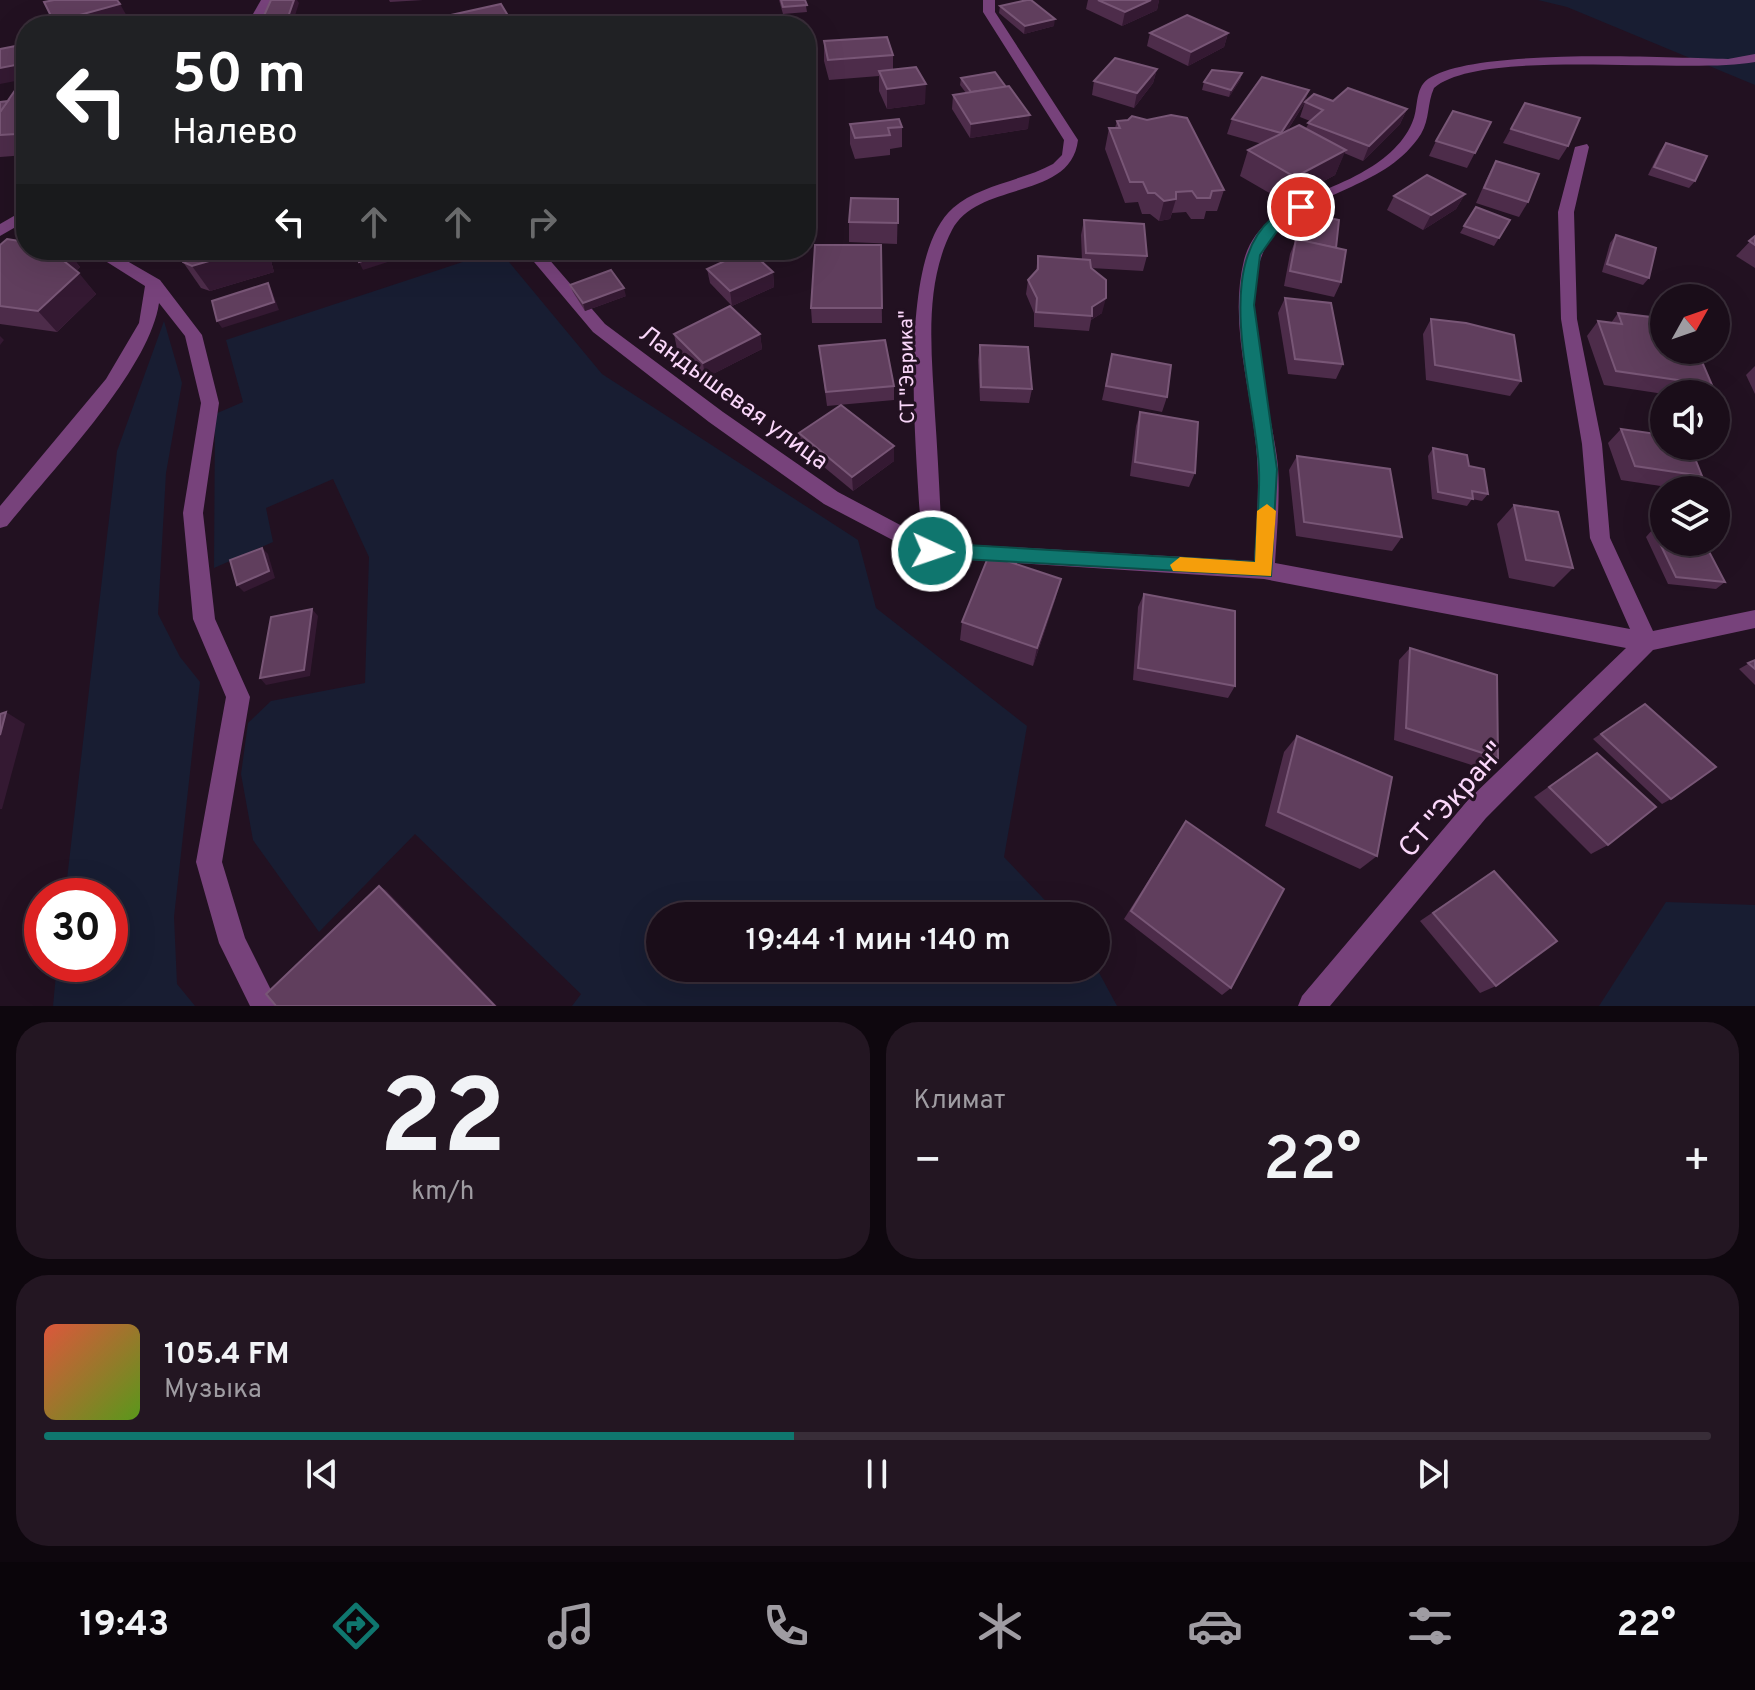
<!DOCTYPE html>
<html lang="ru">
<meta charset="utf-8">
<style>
:root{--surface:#1a0d19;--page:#231622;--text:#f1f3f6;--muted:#9f9ca2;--line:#382d38;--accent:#0f766e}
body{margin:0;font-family:Overpass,sans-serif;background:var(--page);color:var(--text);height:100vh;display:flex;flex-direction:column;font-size:30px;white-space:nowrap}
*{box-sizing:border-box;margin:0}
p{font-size:26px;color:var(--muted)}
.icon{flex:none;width:44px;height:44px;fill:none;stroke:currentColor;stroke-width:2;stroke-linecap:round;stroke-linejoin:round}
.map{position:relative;height:1006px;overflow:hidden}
.panel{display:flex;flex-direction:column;gap:16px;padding:16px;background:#0e070e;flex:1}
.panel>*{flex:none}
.top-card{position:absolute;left:16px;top:16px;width:800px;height:244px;border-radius:32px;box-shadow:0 8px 32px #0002,0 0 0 2px var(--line);background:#202124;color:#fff;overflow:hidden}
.needle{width:52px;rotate:50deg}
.fabs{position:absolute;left:1650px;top:284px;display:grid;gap:16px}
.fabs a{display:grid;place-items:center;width:80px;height:80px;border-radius:50%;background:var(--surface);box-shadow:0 8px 32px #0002,0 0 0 2px var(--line);font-size:40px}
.speed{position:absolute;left:24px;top:878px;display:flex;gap:16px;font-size:40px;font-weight:700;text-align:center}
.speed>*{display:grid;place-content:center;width:104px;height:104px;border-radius:50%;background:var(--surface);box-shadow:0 8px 32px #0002,0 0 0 2px var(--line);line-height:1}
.speed .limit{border:12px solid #d22;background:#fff;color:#111}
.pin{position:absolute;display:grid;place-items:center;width:68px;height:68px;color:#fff;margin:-34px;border:4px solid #fff;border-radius:50%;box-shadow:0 2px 8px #0007}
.me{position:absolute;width:88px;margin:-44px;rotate:93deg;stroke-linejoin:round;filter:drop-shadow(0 0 6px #0008)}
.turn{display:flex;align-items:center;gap:28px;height:168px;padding:0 24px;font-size:36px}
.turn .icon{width:104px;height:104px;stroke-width:2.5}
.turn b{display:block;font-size:56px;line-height:68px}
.lanes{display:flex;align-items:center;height:76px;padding:0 24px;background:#0003;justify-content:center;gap:40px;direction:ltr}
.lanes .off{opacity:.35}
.big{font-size:60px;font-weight:600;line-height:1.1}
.panel .card{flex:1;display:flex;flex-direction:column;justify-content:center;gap:12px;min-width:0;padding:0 28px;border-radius:32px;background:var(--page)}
.panel .dial{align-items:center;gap:0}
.dial b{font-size:104px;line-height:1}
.song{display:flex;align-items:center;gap:24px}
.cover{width:96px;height:96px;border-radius:12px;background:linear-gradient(135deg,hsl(10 70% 55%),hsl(90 70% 35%))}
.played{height:8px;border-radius:4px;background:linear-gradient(90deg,var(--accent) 45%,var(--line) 45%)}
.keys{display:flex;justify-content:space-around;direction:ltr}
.heat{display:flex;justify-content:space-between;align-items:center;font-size:44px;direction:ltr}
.panel .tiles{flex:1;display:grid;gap:16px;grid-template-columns:1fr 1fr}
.card:last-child{grid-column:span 2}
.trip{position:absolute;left:646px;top:902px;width:464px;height:80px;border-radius:40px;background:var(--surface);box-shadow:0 8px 32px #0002,0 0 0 2px var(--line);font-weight:600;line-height:80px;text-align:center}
.tab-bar{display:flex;height:128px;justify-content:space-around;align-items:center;background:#0a050a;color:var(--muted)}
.tab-bar .icon{width:56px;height:56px}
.tab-bar .selected{color:var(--accent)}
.tab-bar b{font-size:36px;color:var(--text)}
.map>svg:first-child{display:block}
.green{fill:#181d32}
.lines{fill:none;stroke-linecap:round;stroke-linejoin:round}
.minor{fill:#77427b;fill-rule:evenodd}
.wall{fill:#4d2c4a}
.shaded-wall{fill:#341932}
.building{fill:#603e5d;stroke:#785676;stroke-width:2}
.route{fill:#0f766e;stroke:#0a4d48;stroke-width:2}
.slow{fill:#f59e0b}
.labels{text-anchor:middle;stroke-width:6;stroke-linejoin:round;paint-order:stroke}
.far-street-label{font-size:20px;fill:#fad7fa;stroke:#221121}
.street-label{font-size:24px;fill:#fad7fa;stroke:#221121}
.near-street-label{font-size:28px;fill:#fad7fa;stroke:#221121}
</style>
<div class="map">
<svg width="1755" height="1006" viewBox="0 0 1755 1006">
<rect width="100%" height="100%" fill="#221121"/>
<!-- green -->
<g class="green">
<path d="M1538,0h217v85l-188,-78z"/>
<path d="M499,250l103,124 256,166 18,68 151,118 -23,131 56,59h-400v52l436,-1 21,39h-545l9,-12 -166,-160 -96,98 -66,-92 -12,-66 7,-51 23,-22 94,-18 4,-126 -36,-78 -67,29 7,34 -59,26 1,-154 28,-12 -17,-62z"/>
<path d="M164,321l18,62 -16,90 -8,141 22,43 20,25 -26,235 3,67 18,22h-142l4,-42h53v-68h-45l52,-445z"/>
<path d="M1666,902l89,3v101h-156z"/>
</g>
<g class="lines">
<!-- minor -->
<g class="minor">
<path d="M261,0h12l-15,26h-12z"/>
<path d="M983,0h12v12l83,128c-7,61 -100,40 -126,90 -29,56 -20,125 -17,185 3,43 5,86 7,128l312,18c3,-39 6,-76 2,-115 -6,-62 -27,-124 -12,-186 14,-53 76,-64 117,-87 20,-11 42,-28 51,-50 7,-14 2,-34 16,-44 46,-32 239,-21 300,-20l27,-5v8c-70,13 -274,-15 -321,26 -7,15 -4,31 -13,46 -35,54 -102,54 -144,97 -48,49 -5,174 1,235 2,32 -1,65 -3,97l355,66 -40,-91 -8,-94 -21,-125 -3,-107 17,-65 12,-3 2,3 -15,65 3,107 25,125 8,94 43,93 102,-21v18l-102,22 -167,168 -156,188h-32l4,-10 166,-196 158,-152 -362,-69 -339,-22 -101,-53 -115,-82 -116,-90 -69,-82h17l64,74 118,88 115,80 83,44c-3,-76 -27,-276 32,-328 26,-23 69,-27 100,-44l9,-9 2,-15 -81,-128z"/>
<path d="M26,209v12l-26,15v-12z"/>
<path d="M88,250h20l52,30 42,55 17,68 -16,110 12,106 35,78 -28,165 23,76 34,68h-29l-31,-63 -23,-81 30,-165 -33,-78 -10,-106 18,-110 -16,-67 -26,-33c-10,68 -107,167 -152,223l-7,2v-22l106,-127 33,-56 6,-37z"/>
</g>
</g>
<!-- wall -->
<g class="wall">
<path d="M389,0h34l-33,2z"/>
<path d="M779,0h26l2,12 -24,2z"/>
<path d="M1088,0h71l-2,10 -35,16 -36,-17z"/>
<path d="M1000,6l54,20 -30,8 -25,-21z"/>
<path d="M1150,33h78l-4,14 -36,19 -41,-20z"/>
<path d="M824,41l69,14v15l32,34 -38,5 -8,-18v-15l-50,4 -5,-19z"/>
<path d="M1157,69l-4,14 -19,25 -42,-13 2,-14z"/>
<path d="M1242,73l-2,7 -11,17 -27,-7 2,-8z"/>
<path d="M961,78l45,9 22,42 -58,9 -18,-29 1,-14 13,-2 -6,-8z"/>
<path d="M26,82v73l-26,2v-55l8,-1z"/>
<path d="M1309,90l-5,14 -17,27 19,-3 4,-7 -10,-4 5,-15 28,-1 74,8 -7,15 -37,37 -19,-8 -9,22 -50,27 -45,-26 8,-26 14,-6 -35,-10 5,-15z"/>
<path d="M1525,103l43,43 -9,14 -56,-17z"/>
<path d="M1117,121l107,69 -7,21h-11l-2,8h-13l-5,-7 -14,1 -2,6 -11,2 -9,-7h-8l-4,-12 -13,1 -20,-54 4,-21h6z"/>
<path d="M1491,122l-24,46 -38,-12 7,-15z"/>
<path d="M850,124l52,3v20l-12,2v6l-35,4 -5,-15z"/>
<path d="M1666,143l29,38 -6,7 -41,-13 12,-24z"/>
<path d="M1496,161l32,41 -9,15 -43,-14 12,-27z"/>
<path d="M1465,194l-9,15 -33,21 -36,-20 7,-14z"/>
<path d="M898,199l-1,45 -48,-2v-20z"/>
<path d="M1476,207l34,13 -16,26 -34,-13z"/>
<path d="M1306,213l30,35 5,34 -7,15 -50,-11 6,-32 6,-15 4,1 3,-19z"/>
<path d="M1084,220l63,36 -4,15 -52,-3 11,45 -11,7 -2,11 -55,-4v-14l-8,-19 2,-14 8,-9 2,-15 44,4 -1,-25z"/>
<path d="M1616,235l33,43 -6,7 -41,-13 8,-29z"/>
<path d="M1755,236v32l-19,-12z"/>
<path d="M0,245l26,5h40l14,17 -4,4 20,23 -39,38 -57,-8z"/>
<path d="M881,245l1,78h-70l-1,-15z"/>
<path d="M188,250h80l6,22 -64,19 -9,-3 -18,-26z"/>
<path d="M707,269l66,3 1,15 -42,19 -22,-23z"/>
<path d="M570,285l56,11 -41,15 -12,-19z"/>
<path d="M1285,298l58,66 -7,15 -48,-5 -10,-61z"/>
<path d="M1618,313l46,18 48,54 -8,9h-40l-60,-9 -17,-49 11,-15 13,2z"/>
<path d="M1431,319l90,62 -11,15 -84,-16 -3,-46z"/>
<path d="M674,334h86l2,15 -57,29 -28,-29z"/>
<path d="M980,345l52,44 -3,14 -49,-2 -2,-41z"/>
<path d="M819,346l75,40v14l-67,6z"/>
<path d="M1112,354l55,43 -5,15 -60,-12z"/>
<path d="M1755,366v28l-9,-19z"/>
<path d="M1140,412l55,61 -6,14 -59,-11 6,-50z"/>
<path d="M1621,429l81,47 -15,14 -66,-10 -13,-37z"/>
<path d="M799,433l95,13v15l-41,30 -52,-43z"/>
<path d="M1433,448l36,18 19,28 -6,7 -10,-2 -5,7 -35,-7 -4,-43z"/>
<path d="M1297,456l105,81 -10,14 -96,-15 -7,-66z"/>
<path d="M1514,505l59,63 -19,19 -45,-9 -12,-54z"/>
<path d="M1653,529l72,53 -9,7 -48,-5 -22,-47z"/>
<path d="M1144,594l91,92 -7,12 -95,-18 5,-73z"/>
<path d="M1056,597l-23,69 -73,-26 2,-18z"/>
<path d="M1410,648l88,110 -14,11 -90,-29 5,-80z"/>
<path d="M1755,660v25l-16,-16z"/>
<path d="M1645,704l26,95 -9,5 -69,-65z"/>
<path d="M1297,736l80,120 -17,13 -95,-43 19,-74z"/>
<path d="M1597,753l11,92 -17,9 -57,-57z"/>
<path d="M1186,821l45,167 -9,7 -98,-76z"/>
<path d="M1494,871l2,115 -16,7 -60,-72z"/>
</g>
<!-- shaded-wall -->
<g class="shaded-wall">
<path d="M294,0h3l2,3 -7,22 -27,1 -3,-6z"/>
<path d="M1151,0h8l-2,10 -35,16 3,-14z"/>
<path d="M120,4l8,14 -29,8h-42l-3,-4z"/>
<path d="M1055,19l-1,7 -30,8 1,-8z"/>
<path d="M1228,33l-4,14 -36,19 3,-14z"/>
<path d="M26,63v16l-26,5v-16z"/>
<path d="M1157,69l-4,14 -19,25 3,-15z"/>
<path d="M1242,73l-2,7 -11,17 2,-7z"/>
<path d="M926,84l-1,20 -38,5v-20z"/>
<path d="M1309,90l-5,14 -28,44 5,-15z"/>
<path d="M1407,109l-7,15 -37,37 6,-15z"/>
<path d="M1030,115l-2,14 -58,9 1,-14z"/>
<path d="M25,120l1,2v25l-10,-13z"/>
<path d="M1346,150l-11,25 -50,27 10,-25z"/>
<path d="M1465,194l-9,15 -33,21 8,-15z"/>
<path d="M1176,199l-6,20 -11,2 5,-20z"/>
<path d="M59,250h7l14,17 -8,8 -17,-21z"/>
<path d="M247,250h21l6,22 -64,19 -18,-25z"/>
<path d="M384,250h20l-13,3 3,7 -31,10 -4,-8z"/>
<path d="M599,250h37l-34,10z"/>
<path d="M773,272l1,15 -42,19 -2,-15z"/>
<path d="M79,273l17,21 -39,38 -19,-21z"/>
<path d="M268,283l4,8 7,19 -57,18 -5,-7z"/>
<path d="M624,288l2,8 -41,15 -2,-8z"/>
<path d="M1106,298l-4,15 -11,7 1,-13z"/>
<path d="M760,334l2,15 -57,29 -2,-15z"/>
<path d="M0,336l4,4 -4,5z"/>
<path d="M894,446v15l-41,30 -1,-14z"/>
<path d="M262,548l6,6 7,24 -31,14 -7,-7z"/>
<path d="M1061,579l-5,18 -23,69 4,-18z"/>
<path d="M312,609l6,7 -8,60 -44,9 -6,-7z"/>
<path d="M6,712l19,12 -23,85h-2v-74z"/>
<path d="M379,886l7,4 111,116h-2z"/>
</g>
<!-- building -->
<g class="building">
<path d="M54,0h63l3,4 -66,18 -10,-20z"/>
<path d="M271,0h23l-6,17 -26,3z"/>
<path d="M781,0h24l2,5 -24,2z"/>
<path d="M1027,0h4l24,19 -30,7 -25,-20z"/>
<path d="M1098,0h53l-26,12z"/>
<path d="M501,4l12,20 -15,2h-41l-6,-11z"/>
<path d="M775,15l3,11h-34l-2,-8z"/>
<path d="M1187,15l41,18 -37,19 -41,-19z"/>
<path d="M887,37l6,18 -65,5 -4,-19z"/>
<path d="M26,44v19l-26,5v-19z"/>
<path d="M1115,58l42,11 -20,24 -43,-12z"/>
<path d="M916,67l10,17 -39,5 -8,-18z"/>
<path d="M1212,70l30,3 -11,17 -27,-8z"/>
<path d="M995,72l11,15 -35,5 -10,-14z"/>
<path d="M1262,77l47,13 -28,43 -49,-14z"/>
<path d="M26,82v38h-1l-9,14 -16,1v-23l18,-26z"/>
<path d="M1009,86l21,29 -59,9 -18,-29z"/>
<path d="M1348,88l59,21 -38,37 -61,-23 15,-13 -18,-8 9,-8 19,7z"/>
<path d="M8,101l-8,11v-10z"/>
<path d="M1525,103l55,15 -12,28 -57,-17z"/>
<path d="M1453,111l38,11 -16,31 -39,-12z"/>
<path d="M1171,115l16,3 37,72 -12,1 -2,7h-13l-5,-7 -16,1v7l-12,2 -9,-8h-7l-5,-11h-13l-21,-54h11l-3,-7 11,-1 4,-4 15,4z"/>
<path d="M899,119l3,8 -14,1 2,7 -35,3 -5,-14z"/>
<path d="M1299,125l47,25 -51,27 -47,-27z"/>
<path d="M1666,143l41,13 -12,25 -41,-14z"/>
<path d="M1496,161l43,13 -11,28 -44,-14z"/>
<path d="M1427,175l38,19 -34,21 -37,-19z"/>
<path d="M851,198l47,1v24l-49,-1z"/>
<path d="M1476,207l34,13 -11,18 -35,-12z"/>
<path d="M1306,213l33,7 -3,28 -33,-7z"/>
<path d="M1084,220l60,4 3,32 -61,-3z"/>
<path d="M1616,235l40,13 -7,30 -42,-14z"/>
<path d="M1755,236v9l-6,-4z"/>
<path d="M7,239l19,3v8h33l-4,4 24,19 -41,38 -38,-5v-61z"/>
<path d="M1296,239l50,11 -5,32 -51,-11z"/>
<path d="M815,245h66l1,63h-71z"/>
<path d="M188,250h59l-55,16 -9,-4 -2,-6z"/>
<path d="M354,250h35l1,2 -31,10z"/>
<path d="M749,250l24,22 -43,19 -23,-22z"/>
<path d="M1038,256l52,4 1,8 15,12v18l-14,9v9l-56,-4 1,-14 -9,-18 10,-11z"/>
<path d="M611,270l13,18 -41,15 -13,-18z"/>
<path d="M268,283l6,19 -57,19 -5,-20z"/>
<path d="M1285,298l46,5 12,61 -48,-5z"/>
<path d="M730,306l30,28 -57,29 -29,-29z"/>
<path d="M1618,313l41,5 5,13v19h33l15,35 -96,-14 -18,-50 24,3z"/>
<path d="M1431,319l35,4 48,12 7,46 -86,-16z"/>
<path d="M885,340l9,46 -68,6 -7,-46z"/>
<path d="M980,345l48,2 4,42 -51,-2z"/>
<path d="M1112,354l59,11 -4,32 -61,-11z"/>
<path d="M841,405l53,41 -42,31 -53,-44z"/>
<path d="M1140,412l58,10 -3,51 -60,-11z"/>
<path d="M1621,429l43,6v11h26l12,30 -67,-10z"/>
<path d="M1433,448l34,7 2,11 15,3 4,25 -16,-3 1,8 -35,-7z"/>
<path d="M1297,456l93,13 12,68 -98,-15z"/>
<path d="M1514,505l44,7 15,56 -47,-8z"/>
<path d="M1653,529l11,1v12h40l21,40 -49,-5z"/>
<path d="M262,548l7,23 -32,14 -7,-25z"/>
<path d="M989,555l72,24 -24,69 -75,-26z"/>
<path d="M1144,594l91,17v75l-97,-18z"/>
<path d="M312,609l-8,61 -44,8 11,-61z"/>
<path d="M1410,648l87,27 1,83 -92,-30z"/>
<path d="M1755,660v9l-7,-6z"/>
<path d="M1645,704l71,63 -45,32 -70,-65z"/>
<path d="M6,712l-6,23v-21z"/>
<path d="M1297,736l95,41 -15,79 -99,-44z"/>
<path d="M1597,753l59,54 -48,38 -59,-58z"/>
<path d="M1186,821l98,68 -53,99 -100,-77z"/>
<path d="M1494,871l63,70 -61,45 -63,-73z"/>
<path d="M379,886l116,120h-219l-10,-12z"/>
</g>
<!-- route -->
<path class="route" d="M1301,203l4,1v6l-23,14 -22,31 -6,50 23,164 -6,107 -346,-19v-11l7,-3 323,19c1,-31 5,-62 4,-92 -2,-75 -61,-236 42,-267z"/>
<!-- slow -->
<path class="slow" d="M1267,504l9,7 -5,65 -98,-5 -3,-6 10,-8 75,5 2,-51z"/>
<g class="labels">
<!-- far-street labels -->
<g class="far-street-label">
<text transform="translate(906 367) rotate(-91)" y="7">СТ "Эврика"</text>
</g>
<!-- street labels -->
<g class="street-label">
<text transform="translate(734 397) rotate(36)" y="8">Ландышевая улица</text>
</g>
<!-- near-street labels -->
<g class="near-street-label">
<text transform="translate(1451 799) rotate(-48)" y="10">СТ "Экран"</text>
</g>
</g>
</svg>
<div class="fabs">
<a><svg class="needle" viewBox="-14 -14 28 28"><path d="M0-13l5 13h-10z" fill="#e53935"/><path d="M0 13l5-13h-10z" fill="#9f9ca2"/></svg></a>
<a><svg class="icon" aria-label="sound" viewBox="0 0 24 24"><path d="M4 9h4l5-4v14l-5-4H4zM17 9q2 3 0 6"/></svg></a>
<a><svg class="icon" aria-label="layers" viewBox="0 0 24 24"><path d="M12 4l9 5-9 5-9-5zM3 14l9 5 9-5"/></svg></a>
</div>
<div class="speed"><div class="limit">30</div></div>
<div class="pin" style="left:1301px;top:207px;background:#d93025"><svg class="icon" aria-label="arrive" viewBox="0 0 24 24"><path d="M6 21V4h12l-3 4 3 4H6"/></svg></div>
<svg class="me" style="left:932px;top:551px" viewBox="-20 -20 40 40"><circle r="17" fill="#0f766e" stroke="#fff" stroke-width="3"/><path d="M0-11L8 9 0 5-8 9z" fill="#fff"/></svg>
<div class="trip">19:44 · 1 мин · 140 m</div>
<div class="top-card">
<div class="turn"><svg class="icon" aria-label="left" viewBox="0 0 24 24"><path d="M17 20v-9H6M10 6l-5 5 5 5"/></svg><div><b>50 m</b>Налево</div></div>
<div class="lanes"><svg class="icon" aria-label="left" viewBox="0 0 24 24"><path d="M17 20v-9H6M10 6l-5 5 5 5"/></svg><svg class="icon off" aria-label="ahead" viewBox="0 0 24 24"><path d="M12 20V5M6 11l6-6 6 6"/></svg><svg class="icon off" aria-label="ahead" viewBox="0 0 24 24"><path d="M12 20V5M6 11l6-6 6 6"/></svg><svg class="icon off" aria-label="right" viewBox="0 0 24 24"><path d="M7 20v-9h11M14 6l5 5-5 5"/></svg></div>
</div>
</div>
<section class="panel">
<div class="tiles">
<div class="card dial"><b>22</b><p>km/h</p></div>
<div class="card"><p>Климат</p>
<div class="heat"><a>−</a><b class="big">22°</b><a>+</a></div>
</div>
<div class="card">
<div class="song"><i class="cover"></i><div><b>105.4 FM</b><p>Музыка</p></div></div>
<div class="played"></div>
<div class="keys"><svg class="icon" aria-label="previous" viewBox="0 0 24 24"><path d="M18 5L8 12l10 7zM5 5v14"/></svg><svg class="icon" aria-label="pause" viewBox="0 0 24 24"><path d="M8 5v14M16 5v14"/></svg><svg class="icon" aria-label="next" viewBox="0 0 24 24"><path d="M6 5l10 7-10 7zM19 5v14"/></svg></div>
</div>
</div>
</section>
<nav class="tab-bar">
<b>19:43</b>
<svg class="icon selected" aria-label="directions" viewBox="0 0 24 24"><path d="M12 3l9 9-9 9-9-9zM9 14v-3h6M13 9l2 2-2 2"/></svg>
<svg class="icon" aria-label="music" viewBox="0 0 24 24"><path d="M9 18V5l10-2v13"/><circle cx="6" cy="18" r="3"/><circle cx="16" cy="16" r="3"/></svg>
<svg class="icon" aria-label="phone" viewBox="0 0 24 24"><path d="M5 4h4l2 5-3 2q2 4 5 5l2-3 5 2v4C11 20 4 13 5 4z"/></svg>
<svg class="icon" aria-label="climate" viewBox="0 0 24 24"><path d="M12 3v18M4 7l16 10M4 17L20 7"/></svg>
<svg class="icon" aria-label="car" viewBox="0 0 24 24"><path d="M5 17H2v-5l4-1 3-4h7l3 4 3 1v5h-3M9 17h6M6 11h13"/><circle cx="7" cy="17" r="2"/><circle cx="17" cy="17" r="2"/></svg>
<svg class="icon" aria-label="filters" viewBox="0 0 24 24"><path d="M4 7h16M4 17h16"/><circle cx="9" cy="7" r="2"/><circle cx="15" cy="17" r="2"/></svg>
<b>22°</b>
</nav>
